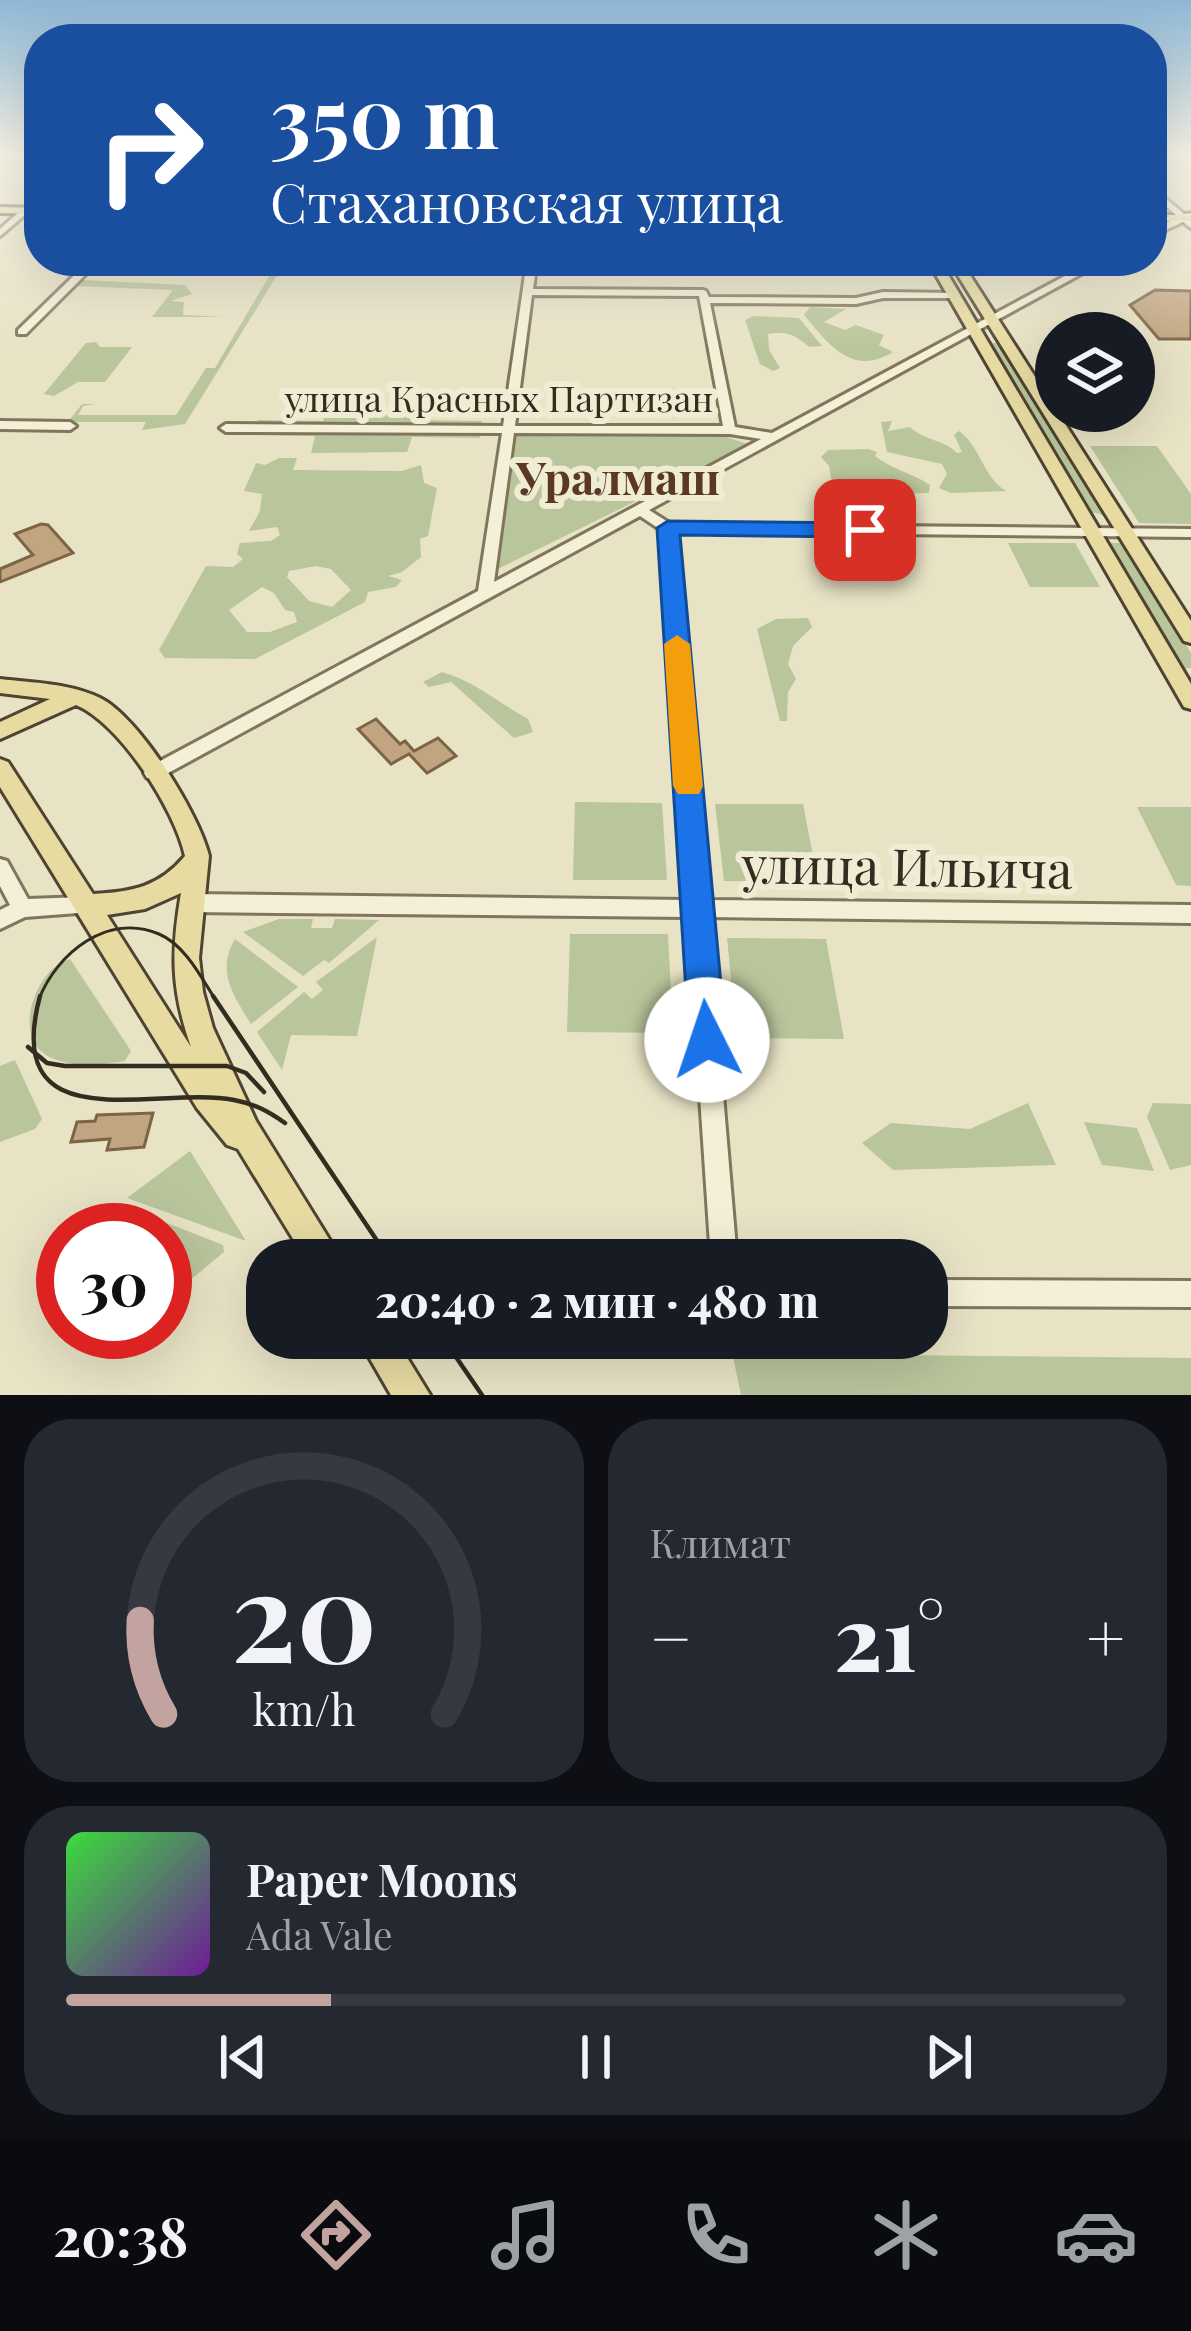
<!DOCTYPE html>
<html lang="ru">
<meta charset="utf-8">
<style>
:root{--surface:#171b24;--page:#242831;--text:#f1f3f6;--muted:#9ea1a6;--line:#363941;--accent:#c2a39f}
body{margin:0;font-family:"Playfair Display",serif;background:var(--page);color:var(--text);height:100vh;display:flex;flex-direction:column;font-size:45px;white-space:nowrap}
*{box-sizing:border-box;margin:0}
p{font-size:39px;color:var(--muted)}
.icon{flex:none;width:66px;height:66px;fill:none;stroke:currentColor;stroke-width:2;stroke-linecap:round;stroke-linejoin:round}
.map{position:relative;height:1395px;overflow:hidden}
.details{display:flex;flex-direction:column;gap:24px;padding:24px;background:#0d0f14;flex:1}
.details>*{flex:none}
.top-card{position:absolute;left:24px;top:24px;width:1143px;height:252px;border-radius:48px;box-shadow:0 12px 48px #0002;background:#1a4fa0;color:#fff;overflow:hidden}
.buttons{position:absolute;left:1035px;top:312px;display:grid;gap:24px}
.buttons a{display:grid;place-items:center;width:120px;height:120px;border-radius:50%;background:var(--surface);box-shadow:0 12px 48px #0002;font-size:60px}
.speed{position:absolute;left:36px;top:1203px;display:flex;gap:24px;font-size:60px;font-weight:700;text-align:center}
.speed>*{display:grid;place-content:center;width:156px;height:156px;border-radius:50%;background:var(--surface);box-shadow:0 12px 48px #0002;line-height:1}
.speed .limit{border:18px solid #d22;background:#fff;color:#111}
.pin{position:absolute;display:grid;place-items:center;width:102px;height:102px;color:#fff;margin:-51px;border-radius:24px;box-shadow:0 6px 18px #0006}
.me{position:absolute;width:132px;margin:-66px;rotate:356deg;stroke-linejoin:round;filter:drop-shadow(0 0 9px #0008)}
.turn{display:flex;align-items:center;gap:42px;height:252px;padding:0 48px;font-size:54px}
.turn .icon{width:156px;height:156px;stroke-width:2.5}
.turn b{display:block;font-size:84px;line-height:102px}
.big{font-size:90px;font-weight:800;line-height:1.1}
.details .tile{flex:1;display:flex;flex-direction:column;justify-content:center;gap:18px;min-width:0;padding:0 42px;border-radius:48px;background:var(--page)}
.details .dial{align-items:center;gap:0}
.dial svg{height:312px;overflow:visible;fill:none;stroke:var(--line);stroke-width:7;stroke-linecap:round;text-anchor:middle}
.dial text{fill:var(--text);stroke:none}
.song{display:flex;align-items:center;gap:36px}
.cover{width:144px;height:144px;border-radius:18px;background:linear-gradient(135deg,hsl(120 70% 55%),hsl(280 70% 35%))}
.played{height:12px;border-radius:6px;background:linear-gradient(90deg,var(--accent) 25%,var(--line) 25%)}
.keys{display:flex;justify-content:space-around;direction:ltr}
.heat{display:flex;justify-content:space-between;align-items:center;font-size:66px;direction:ltr}
.details .tiles{flex:1;display:grid;gap:24px;grid-template-columns:1fr 1fr}
.tile:last-child{grid-column:span 2}
.trip{position:absolute;left:246px;top:1239px;width:702px;height:120px;border-radius:48px;background:var(--surface);box-shadow:0 12px 48px #0002;font-weight:800;line-height:120px;text-align:center}
.tab-bar{display:flex;height:192px;justify-content:space-around;align-items:center;background:#090b0e;color:var(--muted)}
.tab-bar .icon{width:84px;height:84px}
.tab-bar .active{color:var(--accent)}
.tab-bar b{font-size:54px;color:var(--text)}
.map>svg:first-child{display:block}
.green{fill:#b9c59b;fill-rule:evenodd}
.building{fill:#c1a580;stroke:#7d6446;stroke-width:3}
.lines{fill:none;stroke-linecap:round;stroke-linejoin:round}
.minor-casing{stroke:#81755d;stroke-width:6}
.major-casing{stroke:#4f4431;stroke-width:6}
.minor{fill:#f4f0d7;fill-rule:evenodd}
.major{fill:#e7dba2;fill-rule:evenodd}
.tram-far1{stroke:#332c1f;stroke-width:3}
.tram{stroke:#332c1f;stroke-width:4.5}
.route{fill:#1a73e8;stroke:#114b97;stroke-width:3}
.slow{fill:#f59e0b}
.labels{text-anchor:middle;stroke-width:12;stroke-linejoin:round;paint-order:stroke}
.far-street-label{font-size:36px;fill:#332c1f;stroke:#f0ecd4}
.far-district-label{font-size:45px;font-weight:bold;fill:#5a3824;stroke:#f0ecd4}
.near-street-label{font-size:51px;fill:#332c1f;stroke:#f0ecd4}
</style>
<div class="map">
<svg width="1191" height="1395" viewBox="0 0 1191 1395">
<rect width="100%" height="100%" fill="#e8e3c5"/>
<!-- green -->
<g class="green">
<path d="M278,261h8l-101,163 -43,6 4,-8h-78l14,-18h13l-12,2 -5,9h98l30,-47h9z"/>
<path d="M82,280l103,5 7,9 -21,7 13,1 -1,13 43,2h-74l21,-27 -98,-4z"/>
<path d="M810,307l36,2 -22,13 21,8 11,-5 28,10 -5,10 14,7c-40,25 -64,-7 -89,-37z"/>
<path d="M754,316l45,2 23,28 -13,1c-14,-13 -23,-16 -41,-13l1,16 11,18 -7,3 -13,-7 -15,-44z"/>
<path d="M96,342l4,5h32l-27,35h-27l-24,14 -10,-2 42,-51z"/>
<path d="M991,343h9l106,173 -18,-5z"/>
<path d="M328,408l88,2 -2,10 68,1 -1,5 -225,-1 2,-5 65,1z"/>
<path d="M892,421l-4,10 22,-4c15,14 33,12 47,26l5,-1 -8,-17 5,-4c22,16 23,45 47,60l-55,2 -12,-5 8,-14 -5,-10 -55,-12 -6,-30z"/>
<path d="M253,430l228,2 -1,6 -68,-1 -5,15 -96,1 4,-17 -65,-1z"/>
<path d="M516,434l205,1 29,10 -252,124z"/>
<path d="M1090,446h67l34,48v30l-52,-1z"/>
<path d="M868,449l9,3 -2,4c16,13 37,17 55,29l-1,8 -83,2 -13,-6 -4,-23 -8,-9 7,-7z"/>
<path d="M279,458h18l-4,12 109,1 19,-6 3,18 13,5 -9,48 -8,3 1,18 -19,15 -14,4 14,4 -6,7 -28,5 -3,10 -110,57 -90,-1 -6,-8 47,-84 27,1 10,-8 -6,-5 3,-11 31,-2 9,-6 -3,-8 -28,4 11,-20 2,-17 -18,-3 12,-28 9,2zM316,566l15,3 20,21 -19,17 -23,-6 -22,-24 2,-6zM262,587l12,6 11,17 9,2 3,10 -27,10h-23l-18,-22z"/>
<path d="M1008,543h67l25,44h-70z"/>
<path d="M1107,543h16l68,110v15l-10,1z"/>
<path d="M808,618l4,9 -19,19 -5,18 8,15 -8,13 -1,29h-7l-23,-92 19,-10z"/>
<path d="M442,672c34,10 55,30 86,47l5,13 -19,6 -63,-56 -22,5 -6,-5z"/>
<path d="M575,802l87,1 5,77h-94z"/>
<path d="M715,804h88l15,78 -94,-1z"/>
<path d="M1137,807h54v79l-15,-1z"/>
<path d="M279,919h34l-2,9h21l3,-9 44,1 -50,43 -5,-3 -21,16 -60,-44z"/>
<path d="M570,934h98l5,99 -106,-1z"/>
<path d="M377,937l-20,99 -66,-1 -9,35 -25,-38 47,-40 8,7 11,-9 -7,-8z"/>
<path d="M727,938l99,1 18,100 -107,-1z"/>
<path d="M235,939l63,48 -47,37c-18,-29 -35,-52 -16,-85z"/>
<path d="M70,959l61,92 -6,10c-23,4 -63,8 -83,-9 -28,-24 -4,-85 28,-93z"/>
<path d="M15,1060l27,59 -7,10 -35,13v-76z"/>
<path d="M1028,1103l28,62 -163,5 -31,-27 29,-20 79,6z"/>
<path d="M1153,1103l38,1v61l-21,5 -23,-53z"/>
<path d="M1084,1122l53,6 17,43 -52,-6z"/>
<path d="M190,1151l56,90 -119,-43z"/>
<path d="M119,1204l104,41 1,7 -59,49v-71h-55l-7,-13z"/>
<path d="M785,1354l406,4v37h-450l-8,-38z"/>
</g>
<!-- building -->
<g class="building">
<path d="M1155,290l36,1v48h-32l-29,-34z"/>
<path d="M41,524l7,1 25,28 -73,29v-13l33,-14 -18,-21z"/>
<path d="M376,719l24,25 5,-3 9,10 24,-13 18,18 -29,17 -18,-19 -18,10 -33,-35z"/>
<path d="M153,1113l-9,34 -37,3 3,-11 -39,3 6,-20 18,-1 2,-6z"/>
</g>
<g class="lines">
<defs>
<g id="minor">
<path d="M1152,187l32,27 7,-1v15l-8,-6 -31,14v-6l26,-13 -26,-24z"/>
<path d="M36,197h3v6l-39,33v-7z"/>
<path d="M89,261h10l-73,73h-8v-4z"/>
<path d="M527,261h10l-4,28 170,1 3,1 3,6 147,1 27,-6 73,1v4l-3,1h-70l-27,6 -146,-1 25,124 37,6 321,-172h12l-456,249 22,14 520,5v8l-516,-5 31,368 485,5v18l-483,-6 29,343h-26l-23,-343 -498,-5 -7,-3 -3,-6 3,-6 7,-3 496,6 -25,-370 -21,-14 -481,262h-12l-3,-5 3,-5 331,-177 24,-158 -276,-1 -6,-4 6,-4 277,2zM532,295l167,1 24,130h-208zM514,433l216,1 31,5 -267,143z"/>
<path d="M0,421l70,1 6,4 -6,4 -70,-1z"/>
<path d="M0,859l7,2 21,38 56,-2 7,3 3,6 -3,6 -66,5 -25,12v-19l10,-5 -10,-19z"/>
<path d="M927,1280l264,1v26l-264,-1z"/>
</g>
<g id="major">
<path d="M0,207l39,1v6l-39,-1z"/>
<rect x="1152" y="215" width="39" height="6"/>
<path d="M928,261h12l251,423v25l-7,-2z"/>
<path d="M949,261h12l230,360v22l-7,-2z"/>
<path d="M0,679c33,4 69,4 100,19 39,19 99,116 109,158l-10,102 4,34 10,36 43,93 86,139h-36l-68,-111 -11,-4 -30,-37 -197,-321v-28l8,3 85,132c39,-2 66,-7 92,-38 -10,-46 -65,-133 -109,-151l-76,34v-17l50,-23 -50,-6zM181,893c-10,59 -10,97 10,154l-84,-132 38,-6z"/>
<path d="M358,1338h37l35,57h-39z"/>
</g>
</defs>
<!-- minor casing -->
<use href="#minor" class="minor-casing"/>
<!-- major casing -->
<use href="#major" class="major-casing"/>
<!-- minor -->
<use href="#minor" class="minor"/>
<!-- major -->
<use href="#major" class="major"/>
<!-- tram-far1 -->
<path class="tram-far1" d="M39,999c18,-46 69,-87 120,-65 26,11 42,43 56,65"/>
<!-- tram -->
<g class="tram">
<path d="M40,996c-40,149 116,89 194,104 21,4 34,11 51,23"/>
<path d="M213,996l177,264"/>
<path d="M28,1047l19,16 18,3h162l19,7 18,19"/>
<path d="M443,1338l39,57"/>
</g>
</g>
<!-- sky -->
<linearGradient id="sky" x2="0" y2="1"><stop stop-color="#8db7d5"/><stop offset="0.44" stop-color="#f5f2e5"/><stop offset="1" stop-color="#f5f2e5" stop-opacity="0"/></linearGradient>
<rect width="1191" height="350" fill="url(#sky)"/>
<!-- route -->
<path class="route" d="M668,521l197,2 11,7 -11,7 -185,-2 46,505 -6,13 -13,5 -13,-5 -5,-13 -32,-512z"/>
<!-- slow -->
<path class="slow" d="M677,635l13,9 13,142 -4,8h-21l-5,-8 -9,-142z"/>
<g class="labels">
<!-- far-street labels -->
<g class="far-street-label">
<text x="499" y="412">улица Красных Партизан</text>
</g>
<!-- far-district labels -->
<g class="far-district-label">
<text x="618" y="495">Уралмаш</text>
</g>
<!-- near-street labels -->
<g class="near-street-label">
<text transform="translate(907 868) rotate(1)" y="18">улица Ильича</text>
</g>
</g>
</svg>
<div class="buttons">
<a><svg class="icon" aria-label="layers" viewBox="0 0 24 24"><path d="M12 4l9 5-9 5-9-5zM3 14l9 5 9-5"/></svg></a>
</div>
<div class="speed"><div class="limit">30</div></div>
<div class="pin" style="left:865px;top:530px;background:#d93025"><svg class="icon" aria-label="arrive" viewBox="0 0 24 24"><path d="M6 21V4h12l-3 4 3 4H6"/></svg></div>
<svg class="me" style="left:707px;top:1040px" viewBox="-20 -20 40 40"><circle r="19" fill="#fff"/><path d="M0-13L10 11 0 6-10 11z" fill="#1a73e8"/></svg>
<div class="trip">20:40 · 2 мин · 480 m</div>
<div class="top-card">
<div class="turn"><svg class="icon" aria-label="right" viewBox="0 0 24 24"><path d="M7 20v-9h11M14 6l5 5-5 5"/></svg><div><b>350 m</b>Стахановская улица</div></div>
</div>
</div>
<section class="details">
<div class="tiles">
<div class="tile dial"><svg viewBox="0 0 100 80">
<path d="M14 69A42 42 0 1 1 86 69"/>
<path d="M14 69A42 42 0 0 1 8 45" stroke="#c2a39f"/>
<text x="50" y="56" font-size="32" font-weight="700">20</text>
<text x="50" y="72" font-size="11">km/h</text>
</svg></div>
<div class="tile"><p>Климат</p>
<div class="heat"><a>−</a><b class="big">21°</b><a>+</a></div>
</div>
<div class="tile">
<div class="song"><i class="cover"></i><div><b>Paper Moons</b><p>Ada Vale</p></div></div>
<div class="played"></div>
<div class="keys"><svg class="icon" aria-label="previous" viewBox="0 0 24 24"><path d="M18 5L8 12l10 7zM5 5v14"/></svg><svg class="icon" aria-label="pause" viewBox="0 0 24 24"><path d="M8 5v14M16 5v14"/></svg><svg class="icon" aria-label="next" viewBox="0 0 24 24"><path d="M6 5l10 7-10 7zM19 5v14"/></svg></div>
</div>
</div>
</section>
<nav class="tab-bar">
<b>20:38</b>
<svg class="icon active" aria-label="directions" viewBox="0 0 24 24"><path d="M12 3l9 9-9 9-9-9zM9 14v-3h6M13 9l2 2-2 2"/></svg>
<svg class="icon" aria-label="music" viewBox="0 0 24 24"><path d="M9 18V5l10-2v13"/><circle cx="6" cy="18" r="3"/><circle cx="16" cy="16" r="3"/></svg>
<svg class="icon" aria-label="phone" viewBox="0 0 24 24"><path d="M5 4h4l2 5-3 2q2 4 5 5l2-3 5 2v4C11 20 4 13 5 4z"/></svg>
<svg class="icon" aria-label="climate" viewBox="0 0 24 24"><path d="M12 3v18M4 7l16 10M4 17L20 7"/></svg>
<svg class="icon" aria-label="car" viewBox="0 0 24 24"><path d="M5 17H2v-5l4-1 3-4h7l3 4 3 1v5h-3M9 17h6M6 11h13"/><circle cx="7" cy="17" r="2"/><circle cx="17" cy="17" r="2"/></svg>
</nav>
